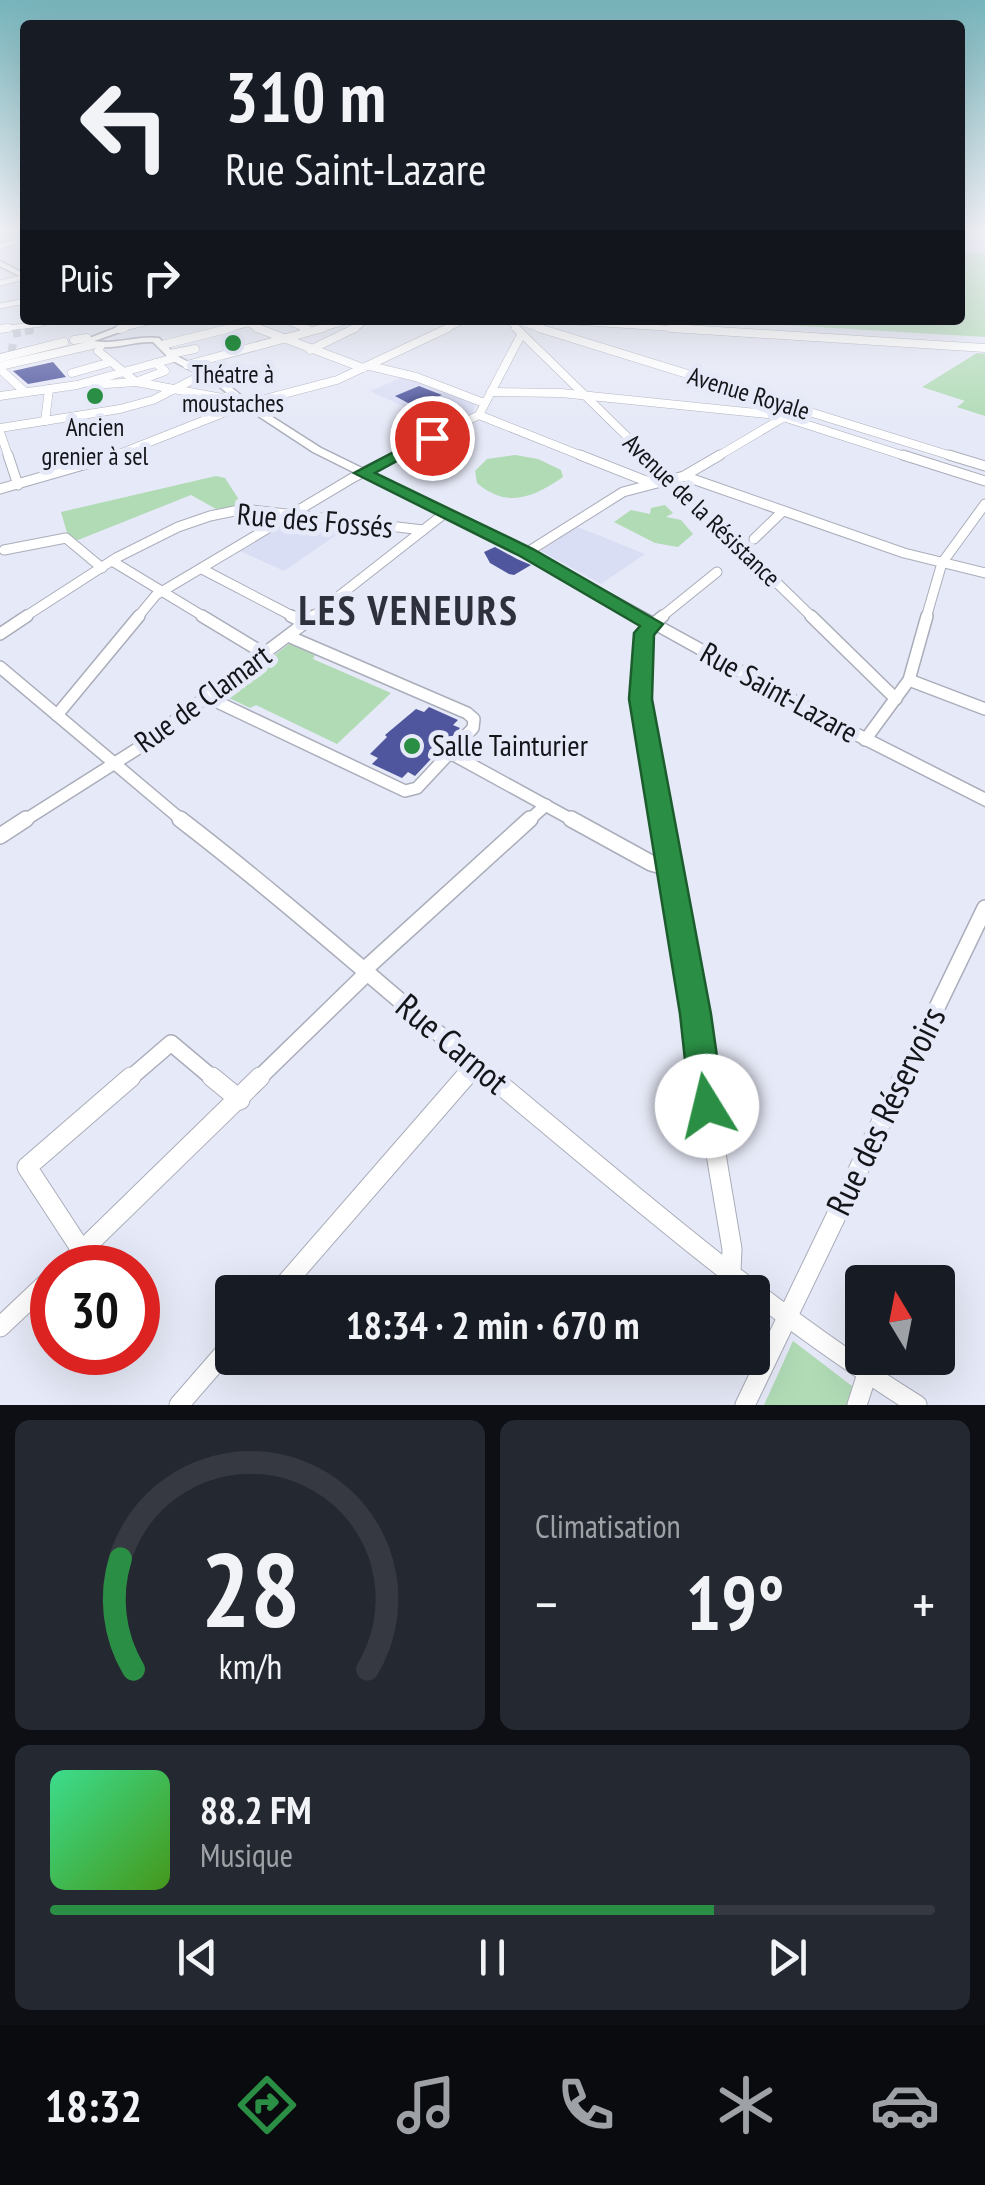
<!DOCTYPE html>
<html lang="fr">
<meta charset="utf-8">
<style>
:root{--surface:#171b24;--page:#242831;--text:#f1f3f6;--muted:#9ea1a6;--line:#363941;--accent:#2a8f44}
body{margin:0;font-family:"PT Sans Narrow",sans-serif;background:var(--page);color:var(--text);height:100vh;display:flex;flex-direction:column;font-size:38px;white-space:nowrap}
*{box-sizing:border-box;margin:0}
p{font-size:32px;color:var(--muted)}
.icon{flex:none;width:55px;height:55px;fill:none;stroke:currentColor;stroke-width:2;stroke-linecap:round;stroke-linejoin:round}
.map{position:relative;height:1405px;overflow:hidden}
.drawer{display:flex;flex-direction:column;gap:15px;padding:15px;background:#0d0f14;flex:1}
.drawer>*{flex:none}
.hud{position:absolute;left:20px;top:20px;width:945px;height:305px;border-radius:10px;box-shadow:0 10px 40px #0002;background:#171b24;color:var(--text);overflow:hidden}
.needle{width:65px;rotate:350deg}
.buttons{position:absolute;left:845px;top:1265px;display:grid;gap:20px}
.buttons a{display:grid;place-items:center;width:110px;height:110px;border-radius:10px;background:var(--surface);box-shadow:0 10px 40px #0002;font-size:50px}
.speed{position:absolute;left:30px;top:1245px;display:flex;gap:20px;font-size:50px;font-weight:700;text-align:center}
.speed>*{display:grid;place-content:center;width:130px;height:130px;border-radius:50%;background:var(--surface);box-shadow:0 10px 40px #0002;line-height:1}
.speed .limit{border:15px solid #d22;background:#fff;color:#111}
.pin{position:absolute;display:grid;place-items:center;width:85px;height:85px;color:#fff;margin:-42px;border:5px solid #fff;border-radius:50%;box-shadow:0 2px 10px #0007}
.me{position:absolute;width:110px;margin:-55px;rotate:351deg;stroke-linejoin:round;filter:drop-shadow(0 0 8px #0008)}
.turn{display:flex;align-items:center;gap:35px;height:210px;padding:0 40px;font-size:45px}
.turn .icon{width:130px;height:130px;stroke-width:2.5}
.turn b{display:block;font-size:70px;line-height:85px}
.then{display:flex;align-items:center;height:95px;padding:0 40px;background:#0003;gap:20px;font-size:38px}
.big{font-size:75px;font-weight:700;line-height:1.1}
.drawer .widget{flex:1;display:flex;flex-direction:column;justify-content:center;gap:15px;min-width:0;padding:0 35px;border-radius:15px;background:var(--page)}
.drawer .dial{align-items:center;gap:0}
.dial svg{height:260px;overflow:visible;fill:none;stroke:var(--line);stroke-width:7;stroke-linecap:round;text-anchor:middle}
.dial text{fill:var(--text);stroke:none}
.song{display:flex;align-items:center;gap:30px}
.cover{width:120px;height:120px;border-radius:15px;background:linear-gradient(135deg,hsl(150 70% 55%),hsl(100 70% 35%))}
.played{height:10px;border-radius:5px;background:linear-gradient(90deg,var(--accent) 75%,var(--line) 75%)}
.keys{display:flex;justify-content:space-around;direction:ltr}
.heat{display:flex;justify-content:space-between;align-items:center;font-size:55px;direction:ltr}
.drawer .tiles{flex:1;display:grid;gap:15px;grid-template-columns:1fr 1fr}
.widget:last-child{grid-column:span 2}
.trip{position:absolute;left:215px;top:1275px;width:555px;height:100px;border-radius:10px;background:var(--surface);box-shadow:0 10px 40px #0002;font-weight:700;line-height:100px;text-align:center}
.tab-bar{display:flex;height:160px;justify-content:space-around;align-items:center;background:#090b0e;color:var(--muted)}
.tab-bar .icon{width:70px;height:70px}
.tab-bar .active{color:var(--accent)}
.tab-bar b{font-size:45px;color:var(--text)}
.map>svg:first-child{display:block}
.built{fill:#dadef4}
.green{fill:#b0dbb5}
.building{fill:#4f569e}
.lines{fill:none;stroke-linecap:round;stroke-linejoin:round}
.minor-tunnel-far1{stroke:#c6c9d6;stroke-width:5;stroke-dasharray:5 2.5;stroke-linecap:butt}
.minor-tunnel{stroke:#c6c9d6;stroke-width:8;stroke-dasharray:8 4;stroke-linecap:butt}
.minor-far5-casing{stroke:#aaadba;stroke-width:6}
.minor-far4-casing{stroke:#aaadba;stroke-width:9}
.minor-far3-casing{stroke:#aaadba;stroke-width:11}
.minor-far2-casing{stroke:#aaadba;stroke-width:14}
.minor-far1-casing{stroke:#aaadba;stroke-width:18}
.minor-casing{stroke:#aaadba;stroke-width:21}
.major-casing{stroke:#aaadba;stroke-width:3}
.minor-far5{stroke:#fff;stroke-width:5}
.minor-far4{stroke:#fff;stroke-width:8}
.minor-far3{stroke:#fff;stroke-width:9}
.minor-far2{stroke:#fff;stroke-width:11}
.minor-far1{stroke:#fff;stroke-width:15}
.minor{stroke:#fff;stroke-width:19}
.major{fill:#fff;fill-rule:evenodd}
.route{fill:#2a8f44;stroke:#1b5d2c;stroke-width:2.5}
.poi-dot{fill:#2a8f44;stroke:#e6e9f7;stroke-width:4}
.labels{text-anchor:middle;stroke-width:10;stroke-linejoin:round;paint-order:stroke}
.far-poi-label{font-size:25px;fill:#14151a;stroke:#e6e9f7}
.far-street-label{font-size:25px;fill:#14151a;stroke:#e6e9f7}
.street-label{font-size:30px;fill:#14151a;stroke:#e6e9f7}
.poi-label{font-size:30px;fill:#14151a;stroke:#e6e9f7;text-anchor:start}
.near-street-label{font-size:35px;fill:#14151a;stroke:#e6e9f7}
.district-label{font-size:40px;font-weight:bold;letter-spacing:2.5px;fill:#2e303b;stroke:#e6e9f7}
</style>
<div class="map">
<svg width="985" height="1405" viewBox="0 0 985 1405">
<rect width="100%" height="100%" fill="#e6e9f7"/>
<!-- built -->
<g class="built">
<path d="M406,376l69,25 -1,12 -19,9 -26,-11 -9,3 -50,-23z"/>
<path d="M296,519l55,6 -67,46 -44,-20z"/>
<path d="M577,527l21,8 47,19 -44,30 -60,-33z"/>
</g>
<!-- green -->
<g class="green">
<path d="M960,253l25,1v83l-284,-17h259z"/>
<path d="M977,353l8,1v62l-28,-9 8,-6 -43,-14z"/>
<path d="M515,455l23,4 23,11 2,7c-29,20 -56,32 -86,6l-2,-12 12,-12z"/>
<path d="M216,476l9,2 18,28 -27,3 -25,-14 -113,45 -10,-4 -7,-24z"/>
<path d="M665,505l8,8 -7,4 15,3 12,14 -15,13 -23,-4 -41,-21 17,-12 19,4 1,-6z"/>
<path d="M289,644l26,11 -2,4 78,34 -54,51 -81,-39 -6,3 -27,-13z"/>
<path d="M793,1341l59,45 -3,19h-85z"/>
</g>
<!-- building -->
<g class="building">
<path d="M53,362l13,15 -38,7 -15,-13z"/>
<path d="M419,386l23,9 -16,6 7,4 -12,5 -26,-14z"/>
<path d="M495,547l22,12 14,6 -17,10 -5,-1 -19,-11 -6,-11z"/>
<path d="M429,707l29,13 -5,5 7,3 -45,48 -7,-4 -6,6 -30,-14 6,-6 -8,-4 17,-17 -2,-2 31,-26 8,3z"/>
</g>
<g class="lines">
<!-- minor-tunnel-far1 -->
<path class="minor-tunnel-far1" d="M29,331l7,-2"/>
<!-- minor-tunnel -->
<g class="minor-tunnel">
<path d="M13,334l23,-5"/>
<path d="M13,344l-1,5 5,1"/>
</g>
<defs>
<g id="minor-far5">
<path d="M0,246l25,-7"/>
<path d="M0,283l25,-6"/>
<path d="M0,306l25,-5"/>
<path d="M50,320l-10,3 21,-3"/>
<path d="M241,320l21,11"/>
<path d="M284,320l26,11"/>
<path d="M508,320l11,11"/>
<path d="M513,320l34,11"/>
<path d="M544,320l166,11"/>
<path d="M0,329l41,-5"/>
<path d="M120,329l37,-9"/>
<path d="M221,331l26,-7"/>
<path d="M313,331l39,-11"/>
<path d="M352,331l15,-11"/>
<path d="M443,331l22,-11"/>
</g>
<g id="minor-far4">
<path d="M257,328l106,40"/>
<path d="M304,328l7,3"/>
<path d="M516,328l133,130"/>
<path d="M539,328l419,130"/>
<path d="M671,328l314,20"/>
<path d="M0,329l8,-1"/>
<path d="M120,329l4,-1"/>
<path d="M74,340l13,-2"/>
<path d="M162,345l69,-17"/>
<path d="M100,347l-2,4 38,31 29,-11 -9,-8"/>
<path d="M310,350l45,-22"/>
<path d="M170,354l25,-5"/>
<path d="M0,358l64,-16"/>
<path d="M187,365l136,-37"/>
<path d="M0,366l92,-21"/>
<path d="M370,366l46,11 68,26"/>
<path d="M0,369l25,23"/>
<path d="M72,373l39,-11"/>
<path d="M91,385l45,-3 86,16 12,-3"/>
<path d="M491,392l70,1 216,22 134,43"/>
<path d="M0,396l77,-11 97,-27"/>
<path d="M479,415l108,43"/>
<path d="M45,421l4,-32"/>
<path d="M0,428l120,-19 33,-9 51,-26"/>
<path d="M0,432l9,26"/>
<path d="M109,458l137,-54 91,-24 111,-52"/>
<path d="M393,458l86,-43 42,-80"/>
<path d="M715,458l71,-42"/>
</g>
<g id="minor-far3">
<path d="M8,455l10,30"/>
<path d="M580,455l71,28"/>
<path d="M646,455l167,163"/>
<path d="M903,455l82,26"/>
<path d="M949,455l36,11"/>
<path d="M684,476l220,77 81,20"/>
<path d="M0,489l118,-34"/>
<path d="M754,539l29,-28"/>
<path d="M4,550l62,-12 36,30"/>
<path d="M526,553l97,-61 61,-16 36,-21"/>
<path d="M112,561l94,57"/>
<path d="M202,569l94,49"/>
<path d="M23,618l93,-60 62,-31 32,-11 34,-7 179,21"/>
<path d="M137,618l19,-23 198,-118 44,-22"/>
<path d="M311,618l134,-105"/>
<path d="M660,618l57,-46"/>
<path d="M926,618l16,-55 43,-59"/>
</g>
<g id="minor-far2">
<path d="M202,616l63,38"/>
<path d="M291,616l12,6"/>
<path d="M811,616l85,83"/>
<path d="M0,634l27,-18"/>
<path d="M0,667l184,155"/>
<path d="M909,680l76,29"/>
<path d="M209,698l196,93 12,-3 56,-60 1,-9 -7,-6 -179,-77"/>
<path d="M57,715l82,-99"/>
<path d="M865,740l44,-60 18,-64"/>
<path d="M450,753l126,69"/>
<path d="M22,822l115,-73 177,-133"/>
<path d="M527,822l19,-17"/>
<path d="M662,822l-22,-123 7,-70 16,-13"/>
</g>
<g id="minor-far1">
<path d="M180,819c108,83 209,174 314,261"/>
<path d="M571,819l80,44 18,5"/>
<path d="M661,819l35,195 8,66"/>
<path d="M0,836l26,-17"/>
<path d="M364,970l166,-151"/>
<path d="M128,1080l43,-37 44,37"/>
<path d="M257,1080l110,-107"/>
<path d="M463,1080l13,-15"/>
<path d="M902,1080l83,-172"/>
</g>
<g id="minor">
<path d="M212,1077l28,23"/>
<path d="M491,1077c138,114 274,234 426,328"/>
<path d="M703,1077l29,172 -1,22"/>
<path d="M82,1251l-55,-84 104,-90"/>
<path d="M64,1268l196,-191"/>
<path d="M278,1292l187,-215"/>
<path d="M0,1327l52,-49"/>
<path d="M179,1405l53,-61"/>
<path d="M745,1405l158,-328"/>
<path d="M857,1405l10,-31"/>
</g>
<g id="major">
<path d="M0,261l25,13v5l-25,-13z"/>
<path d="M120,326l4,3 -1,2 -29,10c22,4 43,-6 65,-3l18,18 44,23 28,23 72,46 209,102 309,169 146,74v13l-156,-79 -307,-171 -209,-104 -70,-46 -28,-23 -44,-23 -18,-18c-25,-1 -49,13 -71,-1z"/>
</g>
</defs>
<!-- minor-far5 casing -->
<use href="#minor-far5" class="minor-far5-casing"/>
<!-- minor-far4 casing -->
<use href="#minor-far4" class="minor-far4-casing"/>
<!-- minor-far3 casing -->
<use href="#minor-far3" class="minor-far3-casing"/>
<!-- minor-far2 casing -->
<use href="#minor-far2" class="minor-far2-casing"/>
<!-- minor-far1 casing -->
<use href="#minor-far1" class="minor-far1-casing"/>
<!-- minor casing -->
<use href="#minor" class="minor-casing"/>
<!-- major casing -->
<use href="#major" class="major-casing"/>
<!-- minor-far5 -->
<use href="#minor-far5" class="minor-far5"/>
<!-- minor-far4 -->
<use href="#minor-far4" class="minor-far4"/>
<!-- minor-far3 -->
<use href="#minor-far3" class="minor-far3"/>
<!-- minor-far2 -->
<use href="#minor-far2" class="minor-far2"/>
<!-- minor-far1 -->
<use href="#minor-far1" class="minor-far1"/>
<!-- minor -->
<use href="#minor" class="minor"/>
<!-- major -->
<use href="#major" class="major"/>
</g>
<!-- sky -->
<linearGradient id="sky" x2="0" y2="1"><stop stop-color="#77b4bb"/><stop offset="0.54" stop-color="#f4f5fb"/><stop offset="1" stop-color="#f4f5fb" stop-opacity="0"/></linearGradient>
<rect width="985" height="426" fill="url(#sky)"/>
<!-- route -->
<path class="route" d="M426,435l13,3 -64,35 158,76 130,75 -9,11 -2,64 59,315 13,92 -5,12 -12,5 -12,-5 -5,-12 -10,-92 -51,-315 5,-66 6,-7 -120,-70 -166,-83z"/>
<!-- markers -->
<g class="poi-dot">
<circle cx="233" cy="343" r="10"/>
<circle cx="95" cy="396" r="10"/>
<circle cx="412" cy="746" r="10"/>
</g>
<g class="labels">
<!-- far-poi labels -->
<g class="far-poi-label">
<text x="233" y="383">Théatre à<tspan x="233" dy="29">moustaches</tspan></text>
<text x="95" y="436">Ancien<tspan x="95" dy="29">grenier à sel</tspan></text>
</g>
<!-- far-street labels -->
<g class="far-street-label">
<text transform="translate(749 393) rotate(17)" y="9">Avenue Royale</text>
<text transform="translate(702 510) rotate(44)" y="9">Avenue de la Résistance</text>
</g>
<!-- street labels -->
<g class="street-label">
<text transform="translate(315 521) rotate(5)" y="10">Rue des Fossés</text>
<text transform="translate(779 693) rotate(29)" y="10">Rue Saint-Lazare</text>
<text transform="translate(203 699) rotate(-36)" y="10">Rue de Clamart</text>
</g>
<!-- poi labels -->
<g class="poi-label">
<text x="432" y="756">Salle Tainturier</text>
</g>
<!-- near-street labels -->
<g class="near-street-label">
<text transform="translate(452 1044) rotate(40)" y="12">Rue Carnot</text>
<text transform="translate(886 1111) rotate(-64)" y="12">Rue des Réservoirs</text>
</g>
<!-- district labels -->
<g class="district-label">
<text x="409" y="625">LES VENEURS</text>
</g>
</g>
</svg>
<div class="buttons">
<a><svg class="needle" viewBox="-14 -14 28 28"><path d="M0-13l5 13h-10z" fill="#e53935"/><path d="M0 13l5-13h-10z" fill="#9ea1a6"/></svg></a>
</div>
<div class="speed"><div class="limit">30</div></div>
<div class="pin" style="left:432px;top:438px;background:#d93025"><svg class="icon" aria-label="arrive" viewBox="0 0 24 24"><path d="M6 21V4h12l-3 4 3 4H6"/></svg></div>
<svg class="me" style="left:707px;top:1106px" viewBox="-20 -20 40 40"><circle r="19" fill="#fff"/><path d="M0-13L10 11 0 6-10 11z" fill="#2a8f44"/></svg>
<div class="trip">18:34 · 2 min · 670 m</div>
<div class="hud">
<div class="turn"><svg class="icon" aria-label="left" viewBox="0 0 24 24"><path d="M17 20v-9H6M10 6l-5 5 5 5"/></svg><div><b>310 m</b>Rue Saint-Lazare</div></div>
<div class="then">Puis<svg class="icon" aria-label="right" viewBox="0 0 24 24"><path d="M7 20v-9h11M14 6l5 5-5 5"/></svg></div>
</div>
</div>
<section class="drawer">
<div class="tiles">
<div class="widget dial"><svg viewBox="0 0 100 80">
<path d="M14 69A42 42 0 1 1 86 69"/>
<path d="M14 69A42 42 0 0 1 10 35" stroke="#2a8f44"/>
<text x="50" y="56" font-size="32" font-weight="700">28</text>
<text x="50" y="72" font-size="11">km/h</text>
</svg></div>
<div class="widget"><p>Climatisation</p>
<div class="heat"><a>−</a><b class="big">19°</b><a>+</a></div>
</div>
<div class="widget">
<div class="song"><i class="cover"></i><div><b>88.2 FM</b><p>Musique</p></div></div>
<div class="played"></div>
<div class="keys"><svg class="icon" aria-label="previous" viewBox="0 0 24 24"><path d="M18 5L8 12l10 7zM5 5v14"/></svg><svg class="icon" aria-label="pause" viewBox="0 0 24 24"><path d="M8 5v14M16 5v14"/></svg><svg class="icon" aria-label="next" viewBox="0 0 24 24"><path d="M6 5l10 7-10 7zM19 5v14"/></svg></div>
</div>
</div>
</section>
<nav class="tab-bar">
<b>18:32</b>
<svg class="icon active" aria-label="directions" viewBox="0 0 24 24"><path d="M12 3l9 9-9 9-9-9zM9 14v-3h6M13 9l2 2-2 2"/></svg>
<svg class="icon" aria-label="music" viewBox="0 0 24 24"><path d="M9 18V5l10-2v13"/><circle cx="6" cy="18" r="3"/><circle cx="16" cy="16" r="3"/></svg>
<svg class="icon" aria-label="phone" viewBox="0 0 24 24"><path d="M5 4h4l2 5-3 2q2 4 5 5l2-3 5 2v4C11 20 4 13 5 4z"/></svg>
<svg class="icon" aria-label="climate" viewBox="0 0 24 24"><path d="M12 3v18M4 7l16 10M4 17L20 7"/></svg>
<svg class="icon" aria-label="car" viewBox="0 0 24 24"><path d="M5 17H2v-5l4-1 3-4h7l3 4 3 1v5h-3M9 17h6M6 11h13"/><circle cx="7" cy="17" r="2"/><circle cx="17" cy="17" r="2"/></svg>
</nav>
